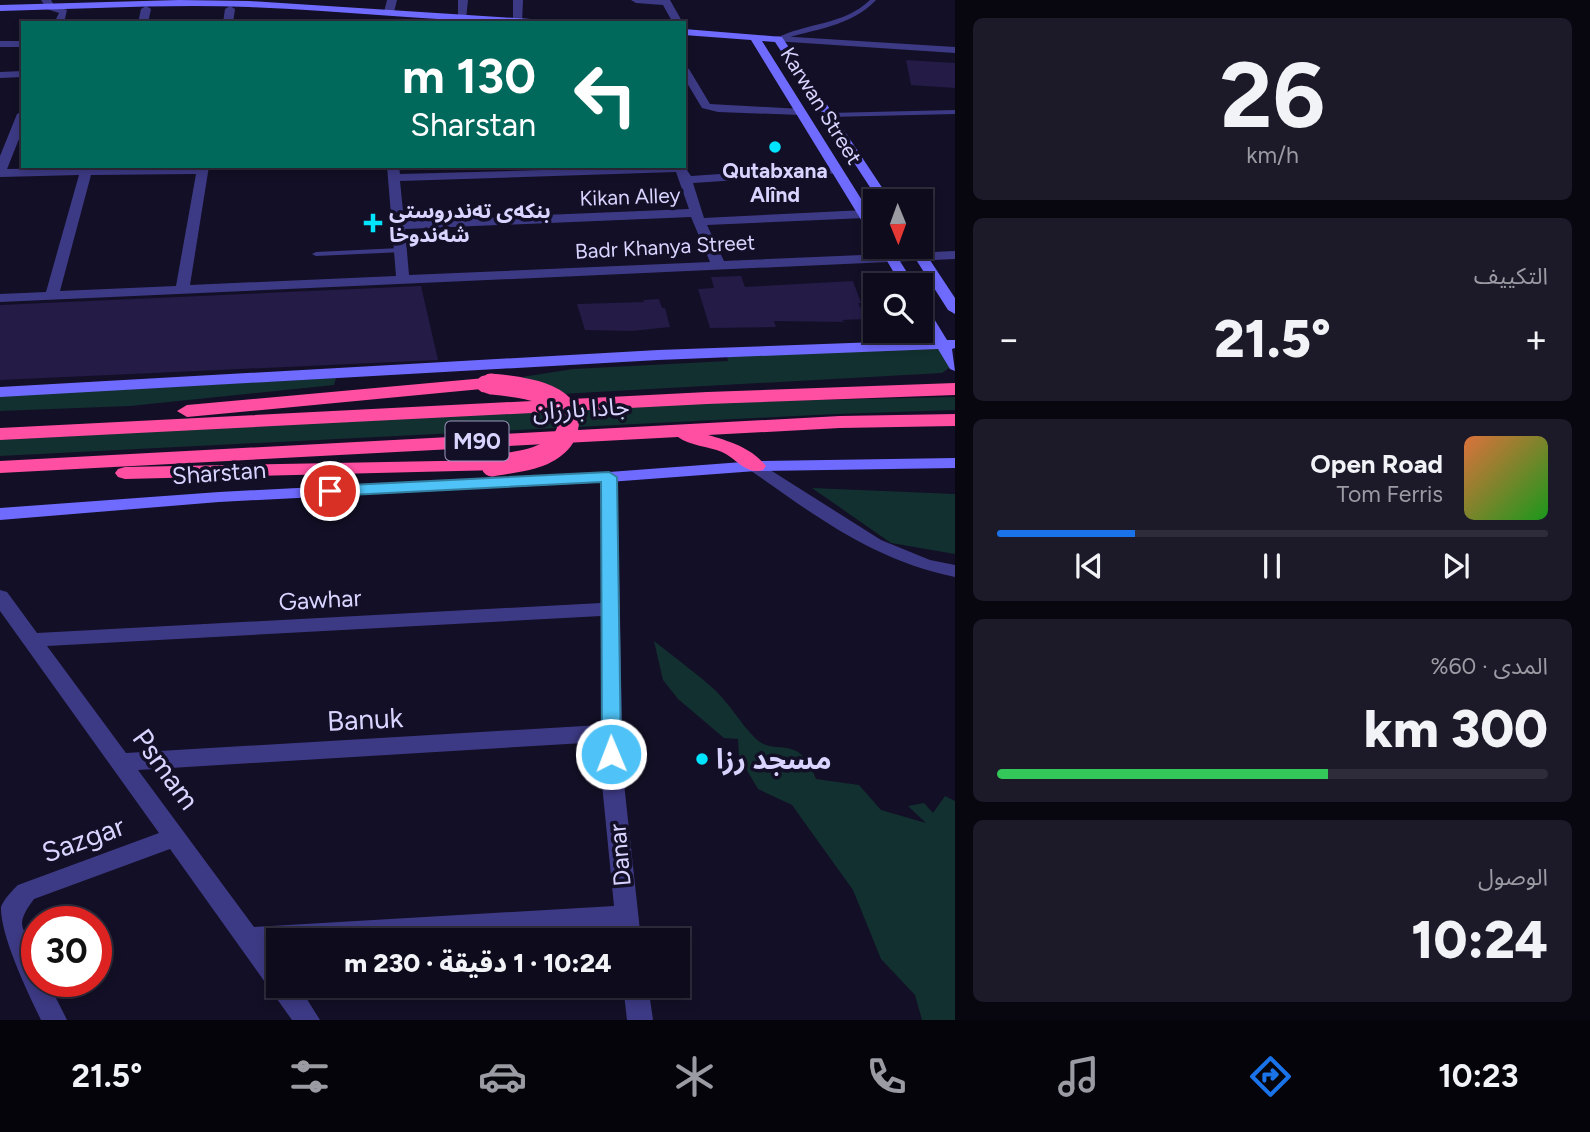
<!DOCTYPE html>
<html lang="ar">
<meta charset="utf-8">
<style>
:root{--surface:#0e0b1c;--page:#1c1929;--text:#f1f3f6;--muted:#9b9ba3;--line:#2e2b3b;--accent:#1a73e8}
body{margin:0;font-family:Figtree,"Noto Sans Arabic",sans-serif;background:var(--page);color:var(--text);direction:rtl;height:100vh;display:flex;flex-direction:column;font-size:26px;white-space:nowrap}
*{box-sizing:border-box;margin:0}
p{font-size:23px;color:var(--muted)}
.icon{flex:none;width:38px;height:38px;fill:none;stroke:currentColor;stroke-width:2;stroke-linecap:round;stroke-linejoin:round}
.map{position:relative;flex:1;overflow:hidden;direction:ltr}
.side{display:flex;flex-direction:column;gap:18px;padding:18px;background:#08060f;width:635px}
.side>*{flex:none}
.top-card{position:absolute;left:21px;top:21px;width:665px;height:147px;border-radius:0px;box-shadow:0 4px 10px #0003,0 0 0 2px var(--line);direction:rtl;background:#00695c;color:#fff;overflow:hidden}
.needle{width:46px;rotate:179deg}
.buttons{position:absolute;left:863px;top:189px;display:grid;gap:14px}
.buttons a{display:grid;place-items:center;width:70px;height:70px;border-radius:0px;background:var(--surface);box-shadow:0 4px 10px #0003,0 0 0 2px var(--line);font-size:35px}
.speed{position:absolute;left:21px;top:906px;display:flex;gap:14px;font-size:35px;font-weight:700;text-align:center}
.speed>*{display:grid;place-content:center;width:91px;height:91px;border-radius:50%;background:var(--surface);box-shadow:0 4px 10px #0003,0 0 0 2px var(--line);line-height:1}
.speed .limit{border:10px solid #d22;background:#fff;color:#111}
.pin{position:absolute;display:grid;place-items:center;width:60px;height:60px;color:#fff;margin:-30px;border:4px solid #fff;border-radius:50%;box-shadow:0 2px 7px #0007}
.me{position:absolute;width:77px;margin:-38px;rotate:359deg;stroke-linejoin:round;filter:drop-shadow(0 0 5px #0008)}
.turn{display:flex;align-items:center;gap:24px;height:147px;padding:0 35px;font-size:32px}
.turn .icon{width:91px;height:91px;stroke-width:2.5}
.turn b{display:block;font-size:49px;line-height:60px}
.big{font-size:52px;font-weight:800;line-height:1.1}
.side .widget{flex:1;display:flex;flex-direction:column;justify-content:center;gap:10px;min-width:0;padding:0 24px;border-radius:10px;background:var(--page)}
.side .dial{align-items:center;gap:0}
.dial b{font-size:91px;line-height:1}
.song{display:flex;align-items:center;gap:21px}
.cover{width:84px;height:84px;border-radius:10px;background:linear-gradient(135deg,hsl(20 70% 55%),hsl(120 70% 35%))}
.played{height:7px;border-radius:4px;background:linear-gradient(90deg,var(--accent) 25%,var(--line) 25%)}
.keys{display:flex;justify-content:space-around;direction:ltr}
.heat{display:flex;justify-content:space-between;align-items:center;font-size:38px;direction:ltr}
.charge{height:10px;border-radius:5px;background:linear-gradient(90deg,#34c759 60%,var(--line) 0)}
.trip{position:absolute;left:266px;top:928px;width:424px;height:70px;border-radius:0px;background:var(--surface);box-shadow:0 4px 10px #0003,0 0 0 2px var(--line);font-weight:800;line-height:70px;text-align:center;direction:rtl}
.menu{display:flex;height:112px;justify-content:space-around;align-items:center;background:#06040b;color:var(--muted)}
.menu .icon{width:49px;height:49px}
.menu .current{color:var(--accent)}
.menu b{font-size:32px;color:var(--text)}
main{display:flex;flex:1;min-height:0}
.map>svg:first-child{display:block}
.green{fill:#12302f}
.building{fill:#241b47}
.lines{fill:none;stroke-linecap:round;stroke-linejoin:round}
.service{fill:#3d3a85;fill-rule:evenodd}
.minor{fill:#3d3a85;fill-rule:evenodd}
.tertiary{fill:#3d3a85;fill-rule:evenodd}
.secondary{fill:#6f6bff;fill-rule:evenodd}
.motorway{fill:#ff4fa3;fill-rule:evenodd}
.motorway-bridge-far1{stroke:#ff4fa3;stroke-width:17}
.motorway-bridge{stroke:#ff4fa3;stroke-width:21}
.route{fill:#4fc3f7;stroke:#337fa1;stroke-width:2}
.poi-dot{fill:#00e5ff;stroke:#130f26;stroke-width:2.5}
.labels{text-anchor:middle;stroke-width:7;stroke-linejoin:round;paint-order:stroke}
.far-street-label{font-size:21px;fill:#d9d4ff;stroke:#130f26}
.far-poi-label{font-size:21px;font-weight:bold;fill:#d9d4ff;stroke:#130f26}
.shield{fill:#130f26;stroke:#9e99be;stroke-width:2}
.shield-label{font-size:23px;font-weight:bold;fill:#d9d4ff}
.street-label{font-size:24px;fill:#d9d4ff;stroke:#130f26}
.near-street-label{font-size:28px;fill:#d9d4ff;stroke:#130f26}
.near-poi-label{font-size:28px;font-weight:bold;fill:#d9d4ff;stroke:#130f26;text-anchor:start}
</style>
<main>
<section class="side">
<div class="widget dial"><b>26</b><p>km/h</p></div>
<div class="widget"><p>التكييف</p>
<div class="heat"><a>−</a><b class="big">21.5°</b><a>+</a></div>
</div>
<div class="widget">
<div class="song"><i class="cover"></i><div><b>Open Road</b><p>Tom Ferris</p></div></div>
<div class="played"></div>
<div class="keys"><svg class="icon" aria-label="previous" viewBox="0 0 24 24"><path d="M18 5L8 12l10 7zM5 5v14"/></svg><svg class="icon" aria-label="pause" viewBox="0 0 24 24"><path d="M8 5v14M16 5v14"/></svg><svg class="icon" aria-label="next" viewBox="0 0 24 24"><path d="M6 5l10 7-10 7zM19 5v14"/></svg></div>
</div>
<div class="widget"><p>المدى · 60%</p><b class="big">300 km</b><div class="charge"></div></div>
<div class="widget"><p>الوصول</p><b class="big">10:24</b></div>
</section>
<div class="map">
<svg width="955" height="1020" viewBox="0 0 955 1020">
<rect width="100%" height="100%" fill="#130f26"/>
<!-- green -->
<g class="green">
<path d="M933,348l7,2 12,16 -10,7 -381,21 -39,-17 51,-8 155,-8 -1,-5z"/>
<path d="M336,378l-2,7 -204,21 -130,5v-15z"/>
<path d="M955,397v13l-120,4 -835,42v-16l682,-37z"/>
<path d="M812,488l143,6v60l-64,-11z"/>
<path d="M654,641c21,17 44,33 63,51 14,14 24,32 38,46 20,20 44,-7 61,41l43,6 22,25 45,13 -18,-17 16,-3 9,10 12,-17 10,5v219h-33l-7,-25 -34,-36 -28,-69 -61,-85 -34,-16 -19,-32 -1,-18 -14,-1 -46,-39 -15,-19z"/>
</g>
<!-- building -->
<g class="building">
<path d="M906,60l49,3v25l-44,-3z"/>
<path d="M741,276l4,11 108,-6 8,22h-3l8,16 -24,1 2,2 -70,-1 2,6 -66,1 -12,-39 16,-1 -3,-11z"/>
<path d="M421,286l17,74 -438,20v-75z"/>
<path d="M659,299l3,9h3l5,19 -38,4 -47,-1 -8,-26 67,-2 -1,-2z"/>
</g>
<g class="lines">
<!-- service -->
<g class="service">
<path d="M870,0h6c-25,27 -63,29 -96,40l-5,-1c31,-17 68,-13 95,-39z"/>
<path d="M955,110v4l-127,3 -3,-2 3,-2z"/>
<path d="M400,248l4,2 -1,2 -87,4 -4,-2 4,-2z"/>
</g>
<!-- minor -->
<g class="minor">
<path d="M41,0h10l3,5 13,5 -3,13h-10l5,-10 -12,-4z"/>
<path d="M387,0h10l-3,12 -5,3 -5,-3z"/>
<path d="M458,0h10l-2,19 -8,-2z"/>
<path d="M513,0h10l-1,23 -9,-2z"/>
<path d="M631,0h39l13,23h-10l-10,-18 -27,-2z"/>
<path d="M146,6l5,3 -3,14h-10l3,-14z"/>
<path d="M230,6l5,3 -2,14h-10l2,-14z"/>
<rect x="0" y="41" width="23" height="6"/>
<path d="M684,66l5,3 21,35 91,5 6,3 -6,3 -83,-3 -16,-4 -18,-30z"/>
<path d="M23,71v6l-23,1v-6z"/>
<path d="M23,111v18l-16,40 202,-3 -19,119 206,-9 -9,-110h12l1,8 284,-8 7,10 145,-10 4,1v6l-147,10 11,35 161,-8 6,4 -6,4 -158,7 17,36 231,-10v8l-955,43v-8l46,-2 33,-117 -79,2v-21l17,-42zM676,172l13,37 -285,12 -4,-40zM196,174l-20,112 -116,5 31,-116zM691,217l19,45 -301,13 -4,-46z"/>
<path d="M756,461l125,79 49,20 25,5v12c-82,-17 -138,-60 -205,-107l-2,-4 2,-4z"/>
<path d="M609,472l8,5 6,297 18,166h-24l-1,-13 -214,13h-124v7l-8,1 8,11v26h20l22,35h-28l-122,-171 -136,50c-25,33 -4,29 3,60 1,7 0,16 0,23h11l19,38h-26c-13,-27 -41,-85 -40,-113 3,-8 11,-16 17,-22l141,-52 -159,-222v-21l7,2 30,41 564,-30v-126zM601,616v109l-475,28 -79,-107zM601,742v32l13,132 -360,21 -116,-157z"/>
<path d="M623,985h25l5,35h-26z"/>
</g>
<!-- tertiary -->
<path class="tertiary" d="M778,36l177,11v6l-181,-12v-4z"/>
<!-- secondary -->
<g class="secondary">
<path d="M179,0l70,1 297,19 5,3c-101,0 -201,-12 -302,-16 -83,-3 -166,2 -249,4v-6z"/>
<path d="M684,29l98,8 109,164h-12l-104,-159 -13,-1 113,180v14l-7,-4 -117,-191 -67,-5z"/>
<path d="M920,245l35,53v16l-7,-4 -40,-63z"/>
<path d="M879,247h12l24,38h-14z"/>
<path d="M920,303l5,1 22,36h8v8l-3,1 3,22 -5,-2 -12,-20 -280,11 -658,37v-10l658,-37 274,-10 -12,-20z"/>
<path d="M955,458v10l-199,3 -147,11 -390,20 -219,18v-12l219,-16 390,-20 147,-11z"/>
</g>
<!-- motorway -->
<g class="motorway">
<path d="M485,378l9,6 -2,4 -305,29 -10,-6 10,-6z"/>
<path d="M955,383v12l-248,9 -707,36v-12l707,-36z"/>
<path d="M955,414v12l-115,2 -132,7c21,6 44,13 58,31l-3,4c-17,5 -26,-11 -41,-18 -14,-6 -32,-6 -44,-15l-678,36v-12l840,-45z"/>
<path d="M492,460l7,2 3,4 -3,4 -374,9 -7,-2 -3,-4 3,-4 7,-2z"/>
</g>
<!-- motorway-bridge-far1 -->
<path class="motorway-bridge-far1" d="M485,384l35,2"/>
<!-- motorway-bridge -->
<path class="motorway-bridge" d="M491,384c22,2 84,7 77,42 -1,9 -6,16 -14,22 -17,13 -42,14 -62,18"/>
</g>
<!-- route -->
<path class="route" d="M609,472l8,5 4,277 -3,5 -7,2 -6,-2 -3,-5 -1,-272 -271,14 -8,-5 8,-5z"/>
<!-- markers -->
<g class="poi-dot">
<circle cx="775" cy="147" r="7"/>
<path d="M369.5 212.5h7v7h7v7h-7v7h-7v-7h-7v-7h7z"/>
<circle cx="702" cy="759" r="7"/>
</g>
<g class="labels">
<!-- far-street labels -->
<g class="far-street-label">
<text transform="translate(821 106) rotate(58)" y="7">Karwan Street</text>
<text transform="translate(630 197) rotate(-2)" y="7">Kikan Alley</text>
<text transform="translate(665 247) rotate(-3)" y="7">Badr Khanya Street</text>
</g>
<!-- far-poi labels -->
<g class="far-poi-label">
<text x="775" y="178">Qutabxana<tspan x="775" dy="24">Alînd</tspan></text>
<text x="389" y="218" text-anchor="start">بنکەی تەندروستی<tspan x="389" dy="24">شەندوخا</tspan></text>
</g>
<!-- shield labels -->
<rect class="shield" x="445.5" y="421.5" width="63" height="39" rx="5"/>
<g class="shield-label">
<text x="477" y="449">M90</text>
</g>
<!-- street labels -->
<g class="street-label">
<text transform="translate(581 409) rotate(-3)" y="8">جادا بارزان</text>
<text transform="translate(219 473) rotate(-4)" y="8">Sharstan</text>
<text transform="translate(320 600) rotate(-3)" y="8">Gawhar</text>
<text transform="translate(620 855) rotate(-95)" y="8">Danar</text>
</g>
<!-- near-street labels -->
<g class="near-street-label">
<text transform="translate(365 719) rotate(-3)" y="10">Banuk</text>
<text transform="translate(166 769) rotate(54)" y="10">Psmam</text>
<text transform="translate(83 839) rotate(-20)" y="10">Sazgar</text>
</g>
<!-- near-poi labels -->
<g class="near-poi-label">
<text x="716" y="769">مسجد رزا</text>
</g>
</g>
</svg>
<div class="buttons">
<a><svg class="needle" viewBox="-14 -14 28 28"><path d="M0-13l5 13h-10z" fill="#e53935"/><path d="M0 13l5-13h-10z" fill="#9b9ba3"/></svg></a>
<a><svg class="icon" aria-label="search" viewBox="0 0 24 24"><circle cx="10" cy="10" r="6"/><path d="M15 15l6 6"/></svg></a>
</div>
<div class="speed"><div class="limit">30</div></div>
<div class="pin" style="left:330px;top:491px;background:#d93025"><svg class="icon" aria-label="arrive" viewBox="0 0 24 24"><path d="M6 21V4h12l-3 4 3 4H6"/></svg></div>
<svg class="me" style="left:611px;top:754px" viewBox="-20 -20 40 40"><circle r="17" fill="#4fc3f7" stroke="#fff" stroke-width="3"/><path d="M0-11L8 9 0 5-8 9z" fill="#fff"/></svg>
<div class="trip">10:24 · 1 دقيقة · 230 m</div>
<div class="top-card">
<div class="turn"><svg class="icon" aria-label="left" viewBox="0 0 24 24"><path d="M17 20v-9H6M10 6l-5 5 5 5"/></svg><div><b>130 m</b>Sharstan</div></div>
</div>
</div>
</main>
<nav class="menu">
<b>10:23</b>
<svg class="icon current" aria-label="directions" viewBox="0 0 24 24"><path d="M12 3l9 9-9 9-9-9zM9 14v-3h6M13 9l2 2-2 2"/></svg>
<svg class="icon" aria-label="music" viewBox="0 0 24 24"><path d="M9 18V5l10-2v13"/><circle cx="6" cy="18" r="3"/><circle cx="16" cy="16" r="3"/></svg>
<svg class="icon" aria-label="phone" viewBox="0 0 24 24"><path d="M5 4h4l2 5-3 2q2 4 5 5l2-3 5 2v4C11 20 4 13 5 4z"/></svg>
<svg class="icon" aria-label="climate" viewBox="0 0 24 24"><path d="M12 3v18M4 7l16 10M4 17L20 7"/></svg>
<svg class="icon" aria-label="car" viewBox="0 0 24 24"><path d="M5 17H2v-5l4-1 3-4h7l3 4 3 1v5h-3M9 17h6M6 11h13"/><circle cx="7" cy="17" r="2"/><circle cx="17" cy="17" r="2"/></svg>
<svg class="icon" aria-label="filters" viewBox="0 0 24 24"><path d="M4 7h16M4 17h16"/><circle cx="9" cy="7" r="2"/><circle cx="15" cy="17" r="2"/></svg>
<b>21.5°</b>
</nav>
